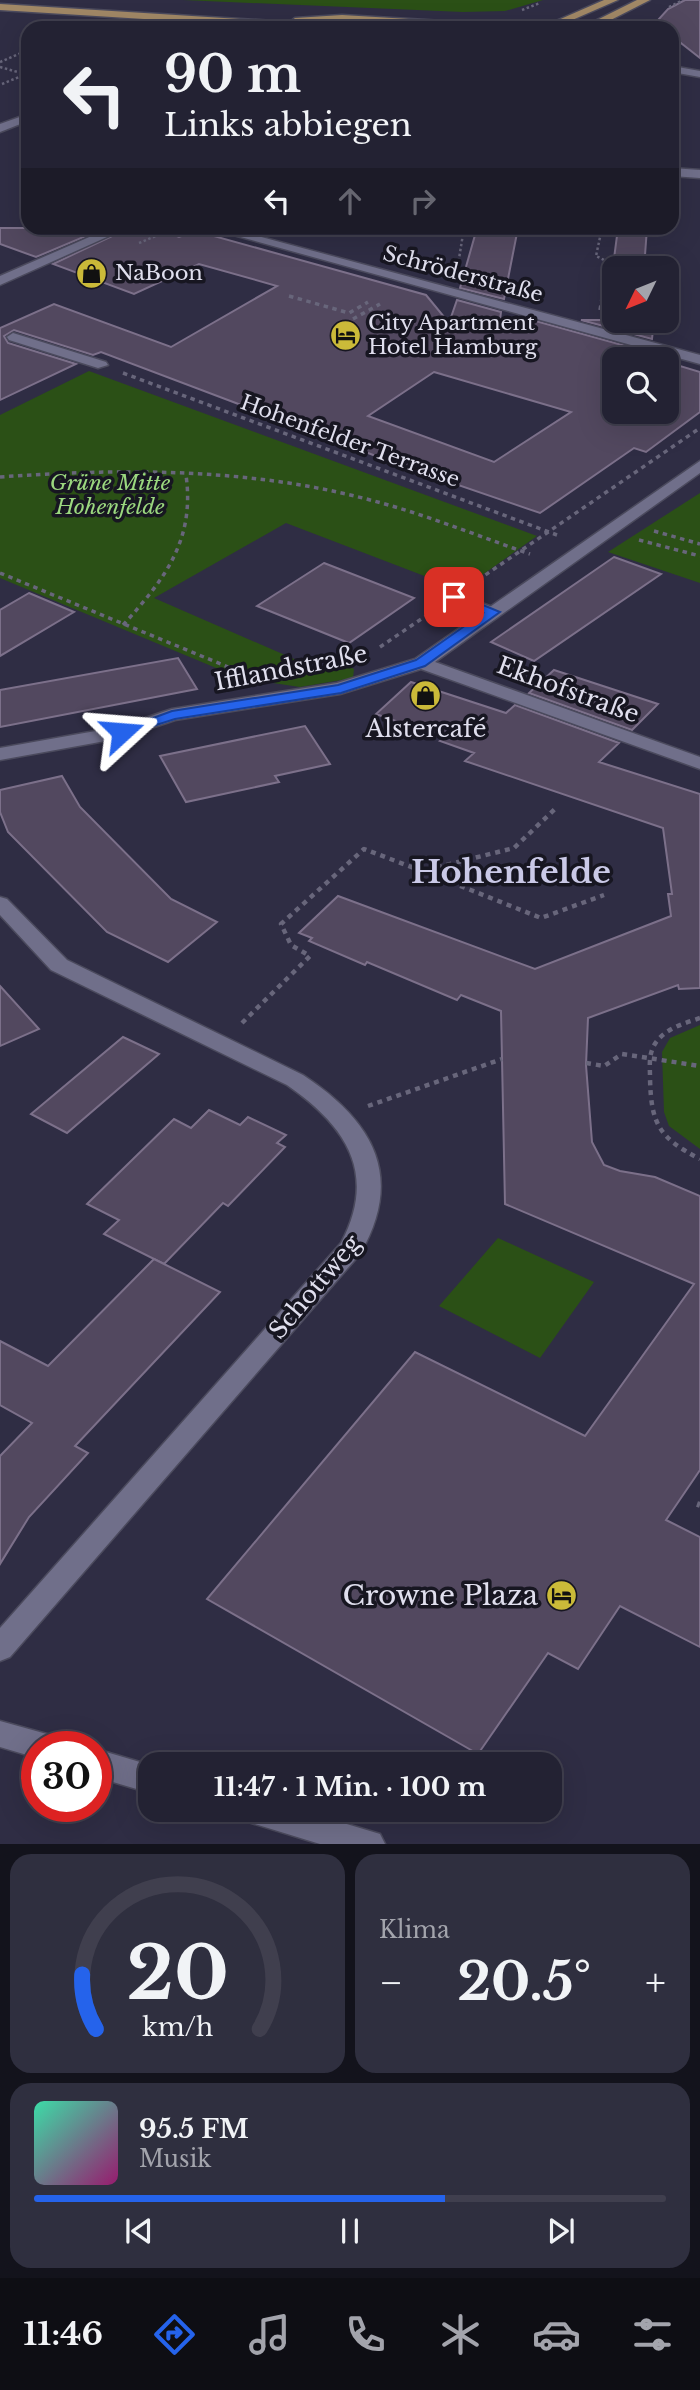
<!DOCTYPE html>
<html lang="de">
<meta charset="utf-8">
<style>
:root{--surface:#232233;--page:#2f2f3f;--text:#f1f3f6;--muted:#a3a4ac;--line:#403f4e;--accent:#2563eb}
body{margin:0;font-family:"Libre Baskerville",serif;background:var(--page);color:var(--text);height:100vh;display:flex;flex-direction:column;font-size:26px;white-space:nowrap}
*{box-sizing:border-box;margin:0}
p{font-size:23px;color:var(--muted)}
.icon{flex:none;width:38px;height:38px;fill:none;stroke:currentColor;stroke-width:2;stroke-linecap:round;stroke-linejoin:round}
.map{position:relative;height:1844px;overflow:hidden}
.details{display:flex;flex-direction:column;gap:10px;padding:10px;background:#13131c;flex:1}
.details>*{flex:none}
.banner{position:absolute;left:21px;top:21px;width:658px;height:214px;border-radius:21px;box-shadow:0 7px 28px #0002,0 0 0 2px var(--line);background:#232233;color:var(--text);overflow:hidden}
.needle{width:46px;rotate:227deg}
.controls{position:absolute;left:602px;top:256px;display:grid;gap:14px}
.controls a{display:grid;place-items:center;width:77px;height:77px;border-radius:14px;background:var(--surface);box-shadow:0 7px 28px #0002,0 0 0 2px var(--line);font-size:35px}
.speed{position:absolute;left:21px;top:1731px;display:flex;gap:14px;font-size:35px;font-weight:700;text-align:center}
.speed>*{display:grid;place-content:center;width:91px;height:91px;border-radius:50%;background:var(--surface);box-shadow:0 7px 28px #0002,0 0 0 2px var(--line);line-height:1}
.speed .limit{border:10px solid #d22;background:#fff;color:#111}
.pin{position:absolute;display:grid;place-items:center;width:60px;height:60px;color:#fff;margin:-30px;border-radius:14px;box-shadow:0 4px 10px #0006}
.me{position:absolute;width:77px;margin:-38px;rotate:71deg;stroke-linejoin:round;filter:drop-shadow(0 0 5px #0008)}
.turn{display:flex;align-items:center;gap:24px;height:147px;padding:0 28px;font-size:32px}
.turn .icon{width:91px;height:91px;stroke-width:2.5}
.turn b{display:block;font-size:49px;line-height:60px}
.lanes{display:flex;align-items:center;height:66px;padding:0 28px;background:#0003;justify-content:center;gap:35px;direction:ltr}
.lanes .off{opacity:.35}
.big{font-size:52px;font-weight:700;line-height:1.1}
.details .widget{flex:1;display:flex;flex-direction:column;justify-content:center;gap:10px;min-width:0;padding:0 24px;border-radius:21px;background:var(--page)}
.details .dial{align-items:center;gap:0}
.dial svg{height:182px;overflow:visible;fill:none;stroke:var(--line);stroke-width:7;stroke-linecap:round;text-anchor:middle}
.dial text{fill:var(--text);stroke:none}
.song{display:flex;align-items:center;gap:21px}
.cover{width:84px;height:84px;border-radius:10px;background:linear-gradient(135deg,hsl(160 70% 55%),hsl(320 70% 35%))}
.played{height:7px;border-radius:4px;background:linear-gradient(90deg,var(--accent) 65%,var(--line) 65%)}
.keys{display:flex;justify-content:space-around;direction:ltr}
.heat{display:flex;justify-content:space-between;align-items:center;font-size:38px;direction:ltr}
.details .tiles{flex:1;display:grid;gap:10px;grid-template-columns:1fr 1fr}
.widget:last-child{grid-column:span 2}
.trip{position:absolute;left:138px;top:1752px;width:424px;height:70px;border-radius:21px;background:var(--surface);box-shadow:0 7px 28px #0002,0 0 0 2px var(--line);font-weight:700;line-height:70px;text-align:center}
.tab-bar{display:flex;height:112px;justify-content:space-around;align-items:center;background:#0e0e14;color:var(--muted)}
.tab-bar .icon{width:49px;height:49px}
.tab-bar .on{color:var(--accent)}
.tab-bar b{font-size:32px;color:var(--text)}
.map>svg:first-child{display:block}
.green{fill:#2b5016}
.building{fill:#52485f;stroke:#7c708a;stroke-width:2;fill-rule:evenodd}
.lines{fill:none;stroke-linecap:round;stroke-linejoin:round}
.lane-casing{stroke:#4b4a5d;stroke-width:3}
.street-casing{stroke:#4b4a5d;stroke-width:3}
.secondary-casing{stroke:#4b4a5d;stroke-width:3}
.primary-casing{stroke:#4b4a5d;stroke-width:3}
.path-far3{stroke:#68667b;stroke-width:2.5;stroke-dasharray:2.5 2.5;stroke-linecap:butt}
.path-far2{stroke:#68667b;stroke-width:3.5;stroke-dasharray:4.5 4.5;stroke-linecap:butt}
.path-far1{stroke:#68667b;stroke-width:4.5;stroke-dasharray:5 5;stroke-linecap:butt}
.path{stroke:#68667b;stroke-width:6;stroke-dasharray:7 7;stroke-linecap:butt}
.lane{fill:#706f8a;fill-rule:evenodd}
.street{fill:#706f8a;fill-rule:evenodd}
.secondary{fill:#706f8a;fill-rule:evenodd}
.primary{fill:#a18866;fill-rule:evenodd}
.route{fill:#2563eb;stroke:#184099;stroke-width:2}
.labels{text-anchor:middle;stroke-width:7;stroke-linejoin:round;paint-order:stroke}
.far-poi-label{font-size:21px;fill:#e0dfee;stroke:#171621;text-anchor:start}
.far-street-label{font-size:21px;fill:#e0dfee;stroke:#171621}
.far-park-label{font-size:21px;font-style:italic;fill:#9bd87f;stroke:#171621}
.street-label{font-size:24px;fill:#e0dfee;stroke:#171621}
.poi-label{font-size:24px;fill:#e0dfee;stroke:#171621}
.near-poi-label{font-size:28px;fill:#e0dfee;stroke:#171621;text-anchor:end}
.district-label{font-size:32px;font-weight:bold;fill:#cac9e7;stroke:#171621}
</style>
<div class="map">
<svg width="700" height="1844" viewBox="0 0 700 1844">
<rect width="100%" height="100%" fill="#2f2d44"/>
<!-- green -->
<g class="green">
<path d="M183,0h360l-38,11 -42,1z"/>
<path d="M89,371l448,165 -76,54 -175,-67 -132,75 154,67 -63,15 -245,-102v-163z"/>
<path d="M700,493v90l-92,-31z"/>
<path d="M342,664l12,5 -1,9 -53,9 -27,-4z"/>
<path d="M700,1025v124l-31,-23 -5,-14 -2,-60 8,-14z"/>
<path d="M498,1238l96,44 -54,76 -101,-52z"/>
</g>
<!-- building -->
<g class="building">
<path d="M685,0h15v58l-28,-22v-8h-8l-6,-8 10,-11z"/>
<path d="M0,228h105l-69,29 -36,-13z"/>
<path d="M129,228h28l22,9 17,-6 230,64 23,28 8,-23 44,12 -1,8h32l119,33 -1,5 4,1h-40v52h53v-49l33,10v40l-54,40 -12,-4 -94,65 -143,-49 -296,-112 -8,3 -79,-25 -10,6 4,7 68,21 -76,36v-72l54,-24 117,43 106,-61 -78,-22 -65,30 -81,-30zM434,372l137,40 -77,50 -126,-46z"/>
<path d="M477,228h41l-14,71 -44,-11z"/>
<path d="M618,228h29l-2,27 14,1 -1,12h-44v52h40l-2,19 -71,-19h25z"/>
<path d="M614,557l47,17 -127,87 -43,-19z"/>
<path d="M324,563l90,35 -65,45 -92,-37z"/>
<path d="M29,593l45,19 -74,44v-46z"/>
<path d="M178,658l19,31 -197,38v-37z"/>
<path d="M554,670l104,34 -26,26 -103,-37z"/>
<path d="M411,682l95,31 9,-8 104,38 -20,19 101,32v194l-21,1 -1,-4 -90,33 -2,47 6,77 12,23 16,6 35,6 45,19v274l-34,50 34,17v110l-80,-41 -42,63 -30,-16 -70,101 -271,-155 208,-247 170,84 109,-152 -189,-80 -4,-193 -40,-16 -4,5 -90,-38 -2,3 -56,-24 3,-3 -13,-5 39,-37 197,73 136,-53 -3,-22h4l-9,-66 -198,-67 9,-8 -34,-12 4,-3 -68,-24z"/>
<path d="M305,726l25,38 -55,12 4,6 -93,20 -26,-46z"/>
<path d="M62,776l18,31 91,92 46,23 -49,40 -61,-30 -99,-100 -8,-20v-22z"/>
<path d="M0,986l39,43 -39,17z"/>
<path d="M123,1037l36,17 -92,79 -36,-19z"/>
<path d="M209,1110l31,15 8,-8 38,18 -9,8 8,4 -57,59 -5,-3 -59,61 -60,-30 15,-14 -32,-16 87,-85 17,9z"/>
<path d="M154,1259l66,33 -145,154 13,7 -59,64 -29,47v-108l32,-33 -32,-18v-64l48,25z"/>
</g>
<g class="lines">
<defs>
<g id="lane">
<path d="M13,333l93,29 2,3 -10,3 -89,-28 -2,-3z"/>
<path d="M454,593l44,16 2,3 -7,4 -44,-16 -2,-3z"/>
</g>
<g id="street">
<path d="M28,114v7l-28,11v-8z"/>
<path d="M672,168l28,2v8l-28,-2z"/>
<path d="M208,228h20l472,127v9z"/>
<path d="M700,461v12l-265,189 265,95v12l-279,-100 -81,25 -165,26 -53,18 -122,22v-12l118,-21 54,-18 165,-26 78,-24z"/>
<path d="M0,897l7,2 60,61 236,115c70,46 102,101 57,179l-350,403 -10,4v-33l341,-385c37,-70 5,-117 -54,-158l-236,-115 -51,-55z"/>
<path d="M0,1721l54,15 4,10h-21v12l-37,-11z"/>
<path d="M96,1749l54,16v28l-54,-16z"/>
<path d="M237,1810h63l80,24 5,10h-65l-78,-24z"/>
</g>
<g id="secondary">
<path d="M672,66l28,5v6l-28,-5z"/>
<path d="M110,228h17l-127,57v-9z"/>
</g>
<g id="primary">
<path d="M604,0h14l-64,28h-14z"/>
<path d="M637,0h13l-55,28h-14z"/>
<path d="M0,4l290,18 5,-4 47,-3 170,10 5,3 -175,-7 -38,3 12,4h-28l-288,-18z"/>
</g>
</defs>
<!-- lane casing -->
<use href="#lane" class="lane-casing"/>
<!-- street casing -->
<use href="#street" class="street-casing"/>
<!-- secondary casing -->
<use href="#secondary" class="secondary-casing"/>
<!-- primary casing -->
<use href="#primary" class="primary-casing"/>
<!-- path-far3 -->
<g class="path-far3">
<path d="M669,7l14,-7"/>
<path d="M522,10l18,-7"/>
<path d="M0,62l28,-12"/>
<path d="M0,67l28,8"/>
<path d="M2,84l22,-9"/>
<path d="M602,228l-6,28 12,6 -5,31"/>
<path d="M139,243l36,-15"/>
<path d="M457,271l7,-43"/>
</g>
<!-- path-far2 -->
<g class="path-far2">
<path d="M289,296l60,17 19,-11"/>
<path d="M600,310l3,-18"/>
<path d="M353,319l27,-15"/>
<path d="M123,373l434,162"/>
<path d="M667,388l7,-5"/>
<path d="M0,477c125,-9 253,-9 374,24 53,14 104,35 156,53"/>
<path d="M654,531l46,13"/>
<path d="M639,540l61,16"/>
<path d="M0,573l250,103"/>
<path d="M478,580l222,-152"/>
<path d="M123,625c42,-46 72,-85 63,-150"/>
<path d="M380,647l53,-36"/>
</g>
<!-- path-far1 -->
<g class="path-far1">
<path d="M423,871l118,47 63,-23"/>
<path d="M700,1018c-15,5 -33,10 -43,23 -9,11 -7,24 -7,37 1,46 9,60 50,81"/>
<path d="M242,1023l68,-67 -19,-11 -10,-21 83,-75 58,22 92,-23 42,-40"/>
<path d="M586,1063l18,3 18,-12 78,12"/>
<path d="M368,1106l134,-47"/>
</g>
<!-- path -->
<path class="path" d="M697,1504l3,1"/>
<!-- lane -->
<use href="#lane" class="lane"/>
<!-- street -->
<use href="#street" class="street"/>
<!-- secondary -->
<use href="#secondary" class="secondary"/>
<!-- primary -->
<use href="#primary" class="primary"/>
</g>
<!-- route -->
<path class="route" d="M454,593l46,19 -75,54 -84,27 -166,26 -53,17 -7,-4 57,-21 166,-26 78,-25 67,-47 -34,-13v-6z"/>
<!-- icons -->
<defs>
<symbol id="shop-disc" viewBox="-11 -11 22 22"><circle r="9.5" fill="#cbba39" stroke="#171621"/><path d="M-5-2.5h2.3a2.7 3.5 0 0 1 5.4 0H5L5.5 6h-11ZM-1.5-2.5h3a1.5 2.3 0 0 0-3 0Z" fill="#111"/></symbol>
<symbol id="hotel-disc" viewBox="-11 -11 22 22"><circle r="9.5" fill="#cbba39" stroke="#171621"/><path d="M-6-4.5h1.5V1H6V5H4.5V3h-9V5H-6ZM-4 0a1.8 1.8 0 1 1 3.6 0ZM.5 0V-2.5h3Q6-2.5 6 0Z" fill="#111"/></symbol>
</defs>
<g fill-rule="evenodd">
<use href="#shop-disc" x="74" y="256" width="35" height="35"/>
<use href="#hotel-disc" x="328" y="318" width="35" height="35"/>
<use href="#shop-disc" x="408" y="678" width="35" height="35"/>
<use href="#hotel-disc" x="544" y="1578" width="35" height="35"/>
</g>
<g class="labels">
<!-- far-poi labels -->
<g class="far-poi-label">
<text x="115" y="280">NaBoon</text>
<text x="368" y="330">City Apartment<tspan x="368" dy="24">Hotel Hamburg</tspan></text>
</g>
<!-- far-street labels -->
<g class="far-street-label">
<text transform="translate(463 274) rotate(15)" y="7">Schröderstraße</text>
<text transform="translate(350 441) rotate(20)" y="7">Hohenfelder Terrasse</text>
</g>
<!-- far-park labels -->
<g class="far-park-label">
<text x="110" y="490">Grüne Mitte<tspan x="110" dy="24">Hohenfelde</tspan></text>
</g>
<!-- street labels -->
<g class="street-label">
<text transform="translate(291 668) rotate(-11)" y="8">Ifflandstraße</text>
<text transform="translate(568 690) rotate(20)" y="8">Ekhofstraße</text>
<text transform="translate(315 1287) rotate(-50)" y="8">Schottweg</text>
</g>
<!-- poi labels -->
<g class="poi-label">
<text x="426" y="737">Alstercafé</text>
</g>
<!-- near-poi labels -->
<g class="near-poi-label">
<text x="538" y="1605">Crowne Plaza</text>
</g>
<!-- district labels -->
<g class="district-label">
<text x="511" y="883">Hohenfelde</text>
</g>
</g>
</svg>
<div class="controls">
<a><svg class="needle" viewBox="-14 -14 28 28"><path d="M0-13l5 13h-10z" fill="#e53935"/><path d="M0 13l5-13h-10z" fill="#a3a4ac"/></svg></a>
<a><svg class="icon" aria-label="search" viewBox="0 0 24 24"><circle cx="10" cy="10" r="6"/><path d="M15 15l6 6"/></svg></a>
</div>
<div class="speed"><div class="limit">30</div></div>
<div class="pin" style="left:454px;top:597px;background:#d93025"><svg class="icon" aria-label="arrive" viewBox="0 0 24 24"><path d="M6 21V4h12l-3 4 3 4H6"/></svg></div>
<svg class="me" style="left:122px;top:732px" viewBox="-20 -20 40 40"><path d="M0-17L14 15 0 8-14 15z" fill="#2563eb" stroke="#fff" stroke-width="4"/></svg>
<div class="trip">11:47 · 1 Min. · 100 m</div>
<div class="banner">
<div class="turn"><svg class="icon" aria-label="left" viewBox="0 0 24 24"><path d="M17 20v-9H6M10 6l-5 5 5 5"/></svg><div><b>90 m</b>Links abbiegen</div></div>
<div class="lanes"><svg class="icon" aria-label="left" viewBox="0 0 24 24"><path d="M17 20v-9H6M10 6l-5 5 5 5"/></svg><svg class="icon off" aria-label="ahead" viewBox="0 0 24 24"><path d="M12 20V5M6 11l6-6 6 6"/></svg><svg class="icon off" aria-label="right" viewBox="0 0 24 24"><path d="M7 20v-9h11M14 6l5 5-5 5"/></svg></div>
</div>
</div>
<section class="details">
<div class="tiles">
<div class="widget dial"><svg viewBox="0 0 100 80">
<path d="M14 69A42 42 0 1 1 86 69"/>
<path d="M14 69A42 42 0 0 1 8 45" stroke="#2563eb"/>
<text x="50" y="56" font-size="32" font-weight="700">20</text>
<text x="50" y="72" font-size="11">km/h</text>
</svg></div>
<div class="widget"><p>Klima</p>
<div class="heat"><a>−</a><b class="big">20.5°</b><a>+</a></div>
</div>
<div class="widget">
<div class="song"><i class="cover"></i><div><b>95.5 FM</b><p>Musik</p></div></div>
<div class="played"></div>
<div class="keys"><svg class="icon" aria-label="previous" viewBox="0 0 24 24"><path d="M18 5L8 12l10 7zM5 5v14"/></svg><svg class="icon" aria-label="pause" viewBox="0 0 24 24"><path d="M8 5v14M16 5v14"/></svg><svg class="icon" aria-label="next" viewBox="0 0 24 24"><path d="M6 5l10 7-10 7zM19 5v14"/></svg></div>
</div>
</div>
</section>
<nav class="tab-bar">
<b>11:46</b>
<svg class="icon on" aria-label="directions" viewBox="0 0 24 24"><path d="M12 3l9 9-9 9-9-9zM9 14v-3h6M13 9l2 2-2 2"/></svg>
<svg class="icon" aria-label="music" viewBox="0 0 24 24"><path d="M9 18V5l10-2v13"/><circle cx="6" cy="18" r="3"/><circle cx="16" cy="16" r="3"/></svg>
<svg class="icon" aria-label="phone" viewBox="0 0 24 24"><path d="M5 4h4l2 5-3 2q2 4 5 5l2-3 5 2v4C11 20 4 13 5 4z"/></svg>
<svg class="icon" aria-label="climate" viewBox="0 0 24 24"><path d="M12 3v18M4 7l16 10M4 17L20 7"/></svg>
<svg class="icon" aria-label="car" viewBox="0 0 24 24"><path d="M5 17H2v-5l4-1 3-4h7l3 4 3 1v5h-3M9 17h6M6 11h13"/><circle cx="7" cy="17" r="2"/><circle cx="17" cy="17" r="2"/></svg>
<svg class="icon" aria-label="filters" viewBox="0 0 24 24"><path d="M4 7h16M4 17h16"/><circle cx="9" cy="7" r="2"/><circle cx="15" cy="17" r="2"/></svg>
</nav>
